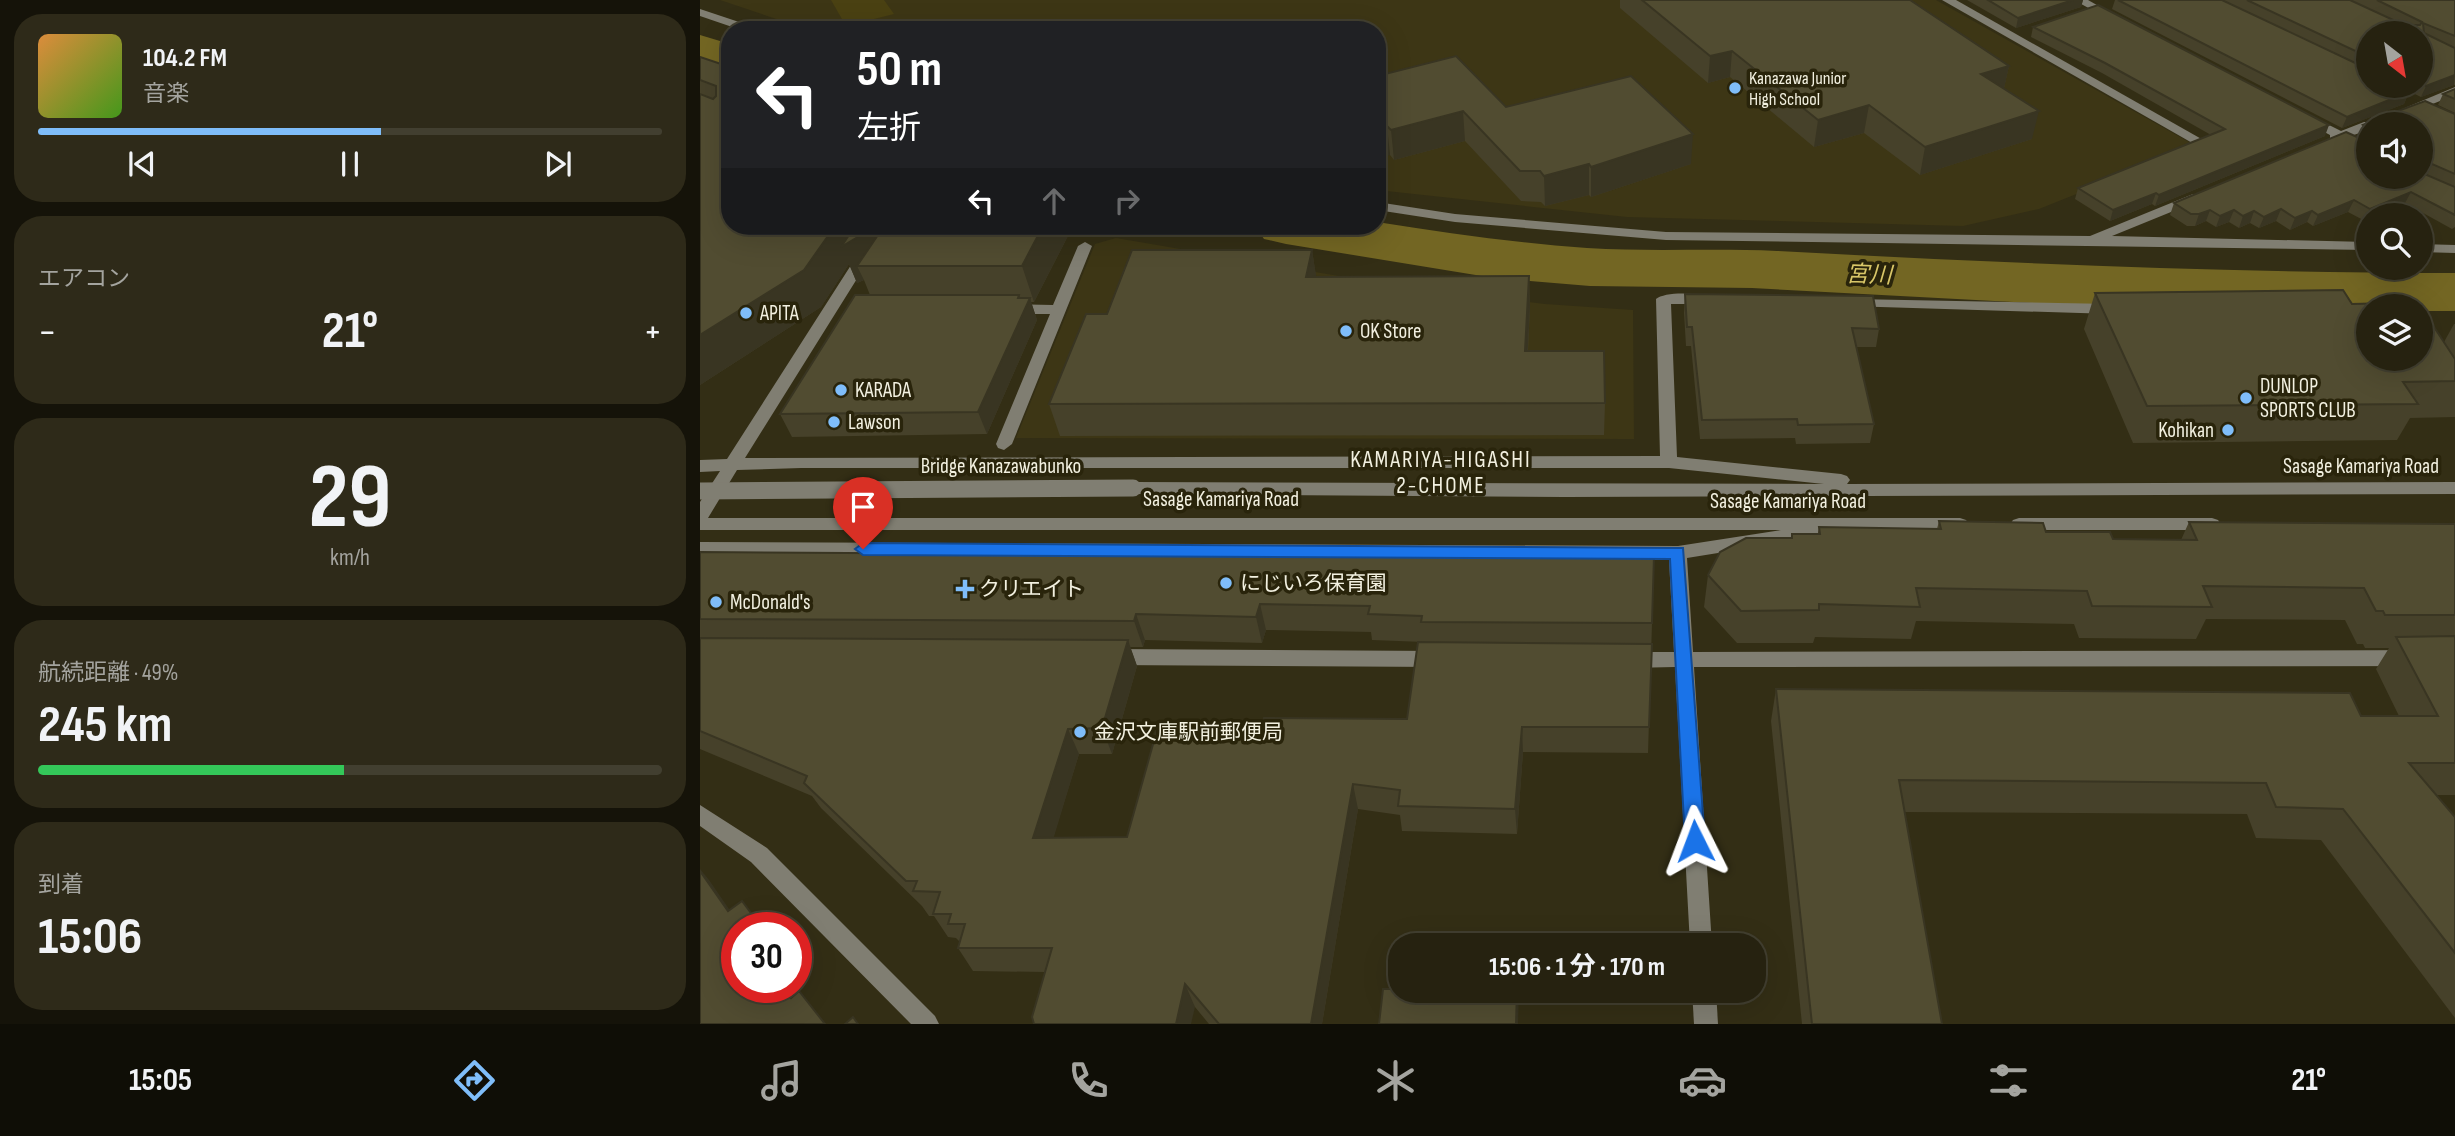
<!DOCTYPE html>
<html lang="ja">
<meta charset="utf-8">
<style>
:root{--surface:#262210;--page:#2e2a19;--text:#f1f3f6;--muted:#a4a49f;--line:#423f30;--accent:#7fbdf9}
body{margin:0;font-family:"Sofia Sans Condensed","Noto Sans JP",sans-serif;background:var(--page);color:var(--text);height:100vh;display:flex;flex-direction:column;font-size:26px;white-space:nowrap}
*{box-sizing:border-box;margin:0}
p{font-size:23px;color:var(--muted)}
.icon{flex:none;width:38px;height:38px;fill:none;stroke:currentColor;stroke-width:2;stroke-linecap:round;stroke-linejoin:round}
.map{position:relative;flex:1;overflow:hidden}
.side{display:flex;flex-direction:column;gap:14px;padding:14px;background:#151309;width:700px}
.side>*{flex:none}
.hud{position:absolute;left:21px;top:21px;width:665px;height:214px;border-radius:28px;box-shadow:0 7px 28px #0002,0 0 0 2px var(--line);background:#202124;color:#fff;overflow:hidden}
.needle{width:46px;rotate:149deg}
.controls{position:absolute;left:1656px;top:21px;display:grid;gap:14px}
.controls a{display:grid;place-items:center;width:77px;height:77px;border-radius:50%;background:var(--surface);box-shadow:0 7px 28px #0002,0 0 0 2px var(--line);font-size:35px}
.speed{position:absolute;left:21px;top:912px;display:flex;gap:14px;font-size:35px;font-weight:700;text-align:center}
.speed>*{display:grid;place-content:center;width:91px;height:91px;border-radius:50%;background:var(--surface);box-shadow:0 7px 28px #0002,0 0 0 2px var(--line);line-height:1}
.speed .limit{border:10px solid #d22;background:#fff;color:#111}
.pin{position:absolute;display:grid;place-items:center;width:60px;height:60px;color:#fff;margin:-72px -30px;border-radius:50% 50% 50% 0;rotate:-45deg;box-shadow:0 0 7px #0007}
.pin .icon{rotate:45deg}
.me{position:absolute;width:77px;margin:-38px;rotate:357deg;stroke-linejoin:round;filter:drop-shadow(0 0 5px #0008)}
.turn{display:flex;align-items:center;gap:24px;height:147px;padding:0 21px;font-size:32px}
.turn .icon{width:91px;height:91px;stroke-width:2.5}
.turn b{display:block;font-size:49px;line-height:60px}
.lanes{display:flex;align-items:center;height:66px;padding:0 21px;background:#0003;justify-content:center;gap:35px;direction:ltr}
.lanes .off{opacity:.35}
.big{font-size:52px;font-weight:700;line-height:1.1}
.side .widget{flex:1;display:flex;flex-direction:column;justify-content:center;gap:10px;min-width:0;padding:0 24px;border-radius:28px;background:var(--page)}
.side .dial{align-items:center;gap:0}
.dial b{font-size:91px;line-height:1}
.song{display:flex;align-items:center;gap:21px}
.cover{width:84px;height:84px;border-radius:10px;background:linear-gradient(135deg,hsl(30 70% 55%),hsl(100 70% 35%))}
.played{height:7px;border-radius:4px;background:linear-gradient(90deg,var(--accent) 55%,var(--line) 55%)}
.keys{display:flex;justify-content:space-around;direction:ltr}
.heat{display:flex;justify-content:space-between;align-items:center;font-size:38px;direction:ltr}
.charge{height:10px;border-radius:5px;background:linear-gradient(90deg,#34c759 49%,var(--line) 0)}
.trip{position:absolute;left:688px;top:933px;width:378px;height:70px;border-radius:28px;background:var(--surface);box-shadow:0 7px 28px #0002,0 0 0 2px var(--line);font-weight:700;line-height:70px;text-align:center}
.tab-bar{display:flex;height:112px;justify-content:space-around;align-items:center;background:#0f0e06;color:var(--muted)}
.tab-bar .icon{width:49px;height:49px}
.tab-bar .selected{color:var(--accent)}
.tab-bar b{font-size:32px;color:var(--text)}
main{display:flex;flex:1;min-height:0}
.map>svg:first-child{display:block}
.built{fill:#3d3615}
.green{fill:#4a4112}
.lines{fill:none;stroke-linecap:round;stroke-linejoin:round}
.river{fill:#736623;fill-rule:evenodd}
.minor{fill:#807e72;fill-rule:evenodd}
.minor-bridge{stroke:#807e72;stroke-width:17}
.wall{fill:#46412a;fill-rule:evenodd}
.shaded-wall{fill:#393522}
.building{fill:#514c31;stroke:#393522;stroke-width:2}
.route{fill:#1a73e8;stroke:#114b97;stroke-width:2}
.poi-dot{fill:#7fbdf9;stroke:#29240b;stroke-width:2.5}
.labels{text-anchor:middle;stroke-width:7;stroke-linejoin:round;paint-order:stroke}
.far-poi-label{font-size:18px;fill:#f2f0e0;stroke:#29240b;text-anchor:start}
.poi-label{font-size:21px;fill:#f2f0e0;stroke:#29240b;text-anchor:start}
.street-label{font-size:21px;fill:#f2f0e0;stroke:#29240b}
.water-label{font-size:23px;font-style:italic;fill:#d9c768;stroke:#29240b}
.neighbourhood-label{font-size:23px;letter-spacing:2px;fill:#f2f0e0;stroke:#29240b}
</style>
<main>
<section class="side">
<div class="widget">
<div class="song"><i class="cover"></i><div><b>104.2 FM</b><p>音楽</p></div></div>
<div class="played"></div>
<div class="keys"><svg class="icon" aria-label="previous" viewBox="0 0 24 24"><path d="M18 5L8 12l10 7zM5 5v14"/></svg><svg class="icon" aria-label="pause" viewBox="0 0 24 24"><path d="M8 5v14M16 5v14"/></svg><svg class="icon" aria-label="next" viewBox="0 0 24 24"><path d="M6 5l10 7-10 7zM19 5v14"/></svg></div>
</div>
<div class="widget"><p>エアコン</p>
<div class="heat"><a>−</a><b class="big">21°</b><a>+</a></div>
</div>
<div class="widget dial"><b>29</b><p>km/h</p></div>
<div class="widget"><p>航続距離 · 49%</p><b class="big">245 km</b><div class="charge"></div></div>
<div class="widget"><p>到着</p><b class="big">15:06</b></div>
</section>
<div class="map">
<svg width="1755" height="1024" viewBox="0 0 1755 1024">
<rect width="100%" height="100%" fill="#332e15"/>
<!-- built -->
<g class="built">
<path d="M20,0h1216l260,146 -157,63 -76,17 -336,-9 -250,-27v-160h-568z"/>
<path d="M416,238l287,49 142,17 88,6 1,129 -618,-1 79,-194z"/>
</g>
<!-- green -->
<path class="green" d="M131,0h53l10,14 -48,12z"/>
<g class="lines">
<!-- river -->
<g class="river">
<path d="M0,35l30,9v34l-30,-9z"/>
<path d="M677,222c70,11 139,21 210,26 63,4 127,0 190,3 226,12 452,22 678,22v38h-35v-5h-52v5h-46l-290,-8 -280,-15 -162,-2 -96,-8 -208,-34 -22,-5 -9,-13h122z"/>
</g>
<!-- minor -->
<g class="minor">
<path d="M1242,0h14l249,141 -6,4 -5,-1z"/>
<path d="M1374,0h14l32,18 -10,2z"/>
<path d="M0,9l57,19 2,2h-18l-41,-14z"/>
<path d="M1755,87v8l-45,18h-8l-2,-3z"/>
<path d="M1607,114l34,17 23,-9h8l2,2h-6v6l-17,6 17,9v9l-28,-14 -10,1v-6l-27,-14 -2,-3z"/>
<path d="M1493,194l7,4 -2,3 -86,35 256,6v8l-702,-10 -211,-18 -78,-12v-8l78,12 211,18 424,4z"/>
<path d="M176,226h14l-145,232 915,-2 -4,-157c9,-8 48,-7 57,1l-7,4h-35l6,153 164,17 6,2 3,4 -3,4 608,-2v12l-890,3 -432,-3 -9,-6 9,-6 691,2 -155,-16h-868l-64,2 -29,48h1252l6,2 3,4 -3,4 -6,2h-141l-2,6 -6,2 -124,20 6,94 762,-2v16l-761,1 18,278h-22l-15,-278 -46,1 -7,-3 -3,-5 3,-5 7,-3h45l-5,-92 -969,-4v-14l978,4 103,-16h-1081v-28l20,-31 -20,1v-12l27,-1z"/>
<path d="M385,242l7,4 -80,198 -8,6 -6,-2 -2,-4 54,-130h-40l-7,-5 7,-5 43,1 25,-59z"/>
<path d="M1720,244l35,1v8l-35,-1z"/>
<path d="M1153,299l259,5 7,5 -7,5 -264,-8 -2,-3 2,-3z"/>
<path d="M1319,518h193l6,2 3,4 -3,4 -6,2h-193l-6,-2 -3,-4 3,-4z"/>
<path d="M411,649l329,2 7,3 3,5 -3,5 -7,3 -329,-2 -7,-3 -3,-5 3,-5z"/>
<path d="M0,805l67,43 168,168 4,8h-28l-160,-162 -51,-36z"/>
<path d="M992,990h24l2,34h-24z"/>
</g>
<!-- minor-bridge -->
<path class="minor-bridge" d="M0,491l433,-3"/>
</g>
<!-- wall -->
<g class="wall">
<path d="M920,0h290l99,66 -5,22 28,51 -112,36 -56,-42 -50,14 -84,-70 -22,6 -88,-75z"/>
<path d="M1267,0h116l-2,7 -65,21z"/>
<path d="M1415,0h340v85h-1l-33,12 -23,-11h22v-53h-52v53l41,6 -5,12 -62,24 -230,-119z"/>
<path d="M1333,27l292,109 -170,70 -3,-2 -42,17 -35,-22 3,-11 133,-53 -109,-62 -71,-36z"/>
<path d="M0,57l30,10v159l340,6 -36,70h-3l6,18 -50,114 -195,3 -12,-23 90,-119 -6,-15 -7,3 -8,-19 -28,43 -121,78z"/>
<path d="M677,76l129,31 185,57 -100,33 -2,-2 -44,11 -4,-4 -20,-1 -56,-60 -71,19 -4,-5z"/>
<path d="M1755,89v24l-17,-8 5,-11z"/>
<path d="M1755,114v113l-3,2 -47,-26 -27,12h-10v5l-3,1 -17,-9 -35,14 -6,-4 -17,8 -14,-9 -17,7 -9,-5 -11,5 -10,-6 -13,5 -10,-6 -11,5h-8l-17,-11 4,-12 191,-62 -7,-5 5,-11 10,-4 3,-6zM1720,124v53h-52v-49z"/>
<path d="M612,250l4,27 213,-1 1,31 -2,44 77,52 -1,32 -544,1 -11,-32 58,-90z"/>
<path d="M1395,293l257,11 16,2 76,36 10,-18h1v93l-45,1 -13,22 -264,3 -49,-114z"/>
<path d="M985,294l194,35 -3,18h-20l18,77 -4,19 -74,1 -1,-6 -95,1 -9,-93h-5l-2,-33z"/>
<path d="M1239,521l174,18 68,1 8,-18 266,2v271h-19l19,22v201l-134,-178 -65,-2 -9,-24 -342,-2 37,212h-140l-31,-303 5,-32 585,27h38l-23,-47 13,-21h-24l-2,-4h-6l-12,-24 -139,-1 -10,20 -117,-1 -5,-14 -158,-3 -5,18 -96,-2 -2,6h-76l-33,-36 4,-32 83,-37 27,-4 1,-7 118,2z"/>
<path d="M0,552l952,71 -4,130 -125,-1 -6,82 -115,-3 -2,-16 -42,-6 -36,215h-113l-14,-17 -150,-35 -72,-1 -15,-23 2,-6 -4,-4 -8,-1 -14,-21h-5l-7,-10 -101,-98 -9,-12 -112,-47zM566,630l105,2 1,8 52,2 -17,77 -146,11 -134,107 -74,1 26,-84h33l25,-88 -7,-19h13l2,-7 117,3z"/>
</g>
<!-- shaded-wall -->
<g class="shaded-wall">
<path d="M1373,0h10l-2,7 -65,21 2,-10z"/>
<path d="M1032,51l-2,26 -22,6 2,-27z"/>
<path d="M1309,66l-6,27 -22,-19z"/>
<path d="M1755,75l-1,10 -33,12 5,-11z"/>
<path d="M1709,92l-5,12 -62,24 5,-11z"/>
<path d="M1169,105l-5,28 -50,14 4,-27z"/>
<path d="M763,111l2,30 -71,19 -3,-30z"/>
<path d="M1339,111l-7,28 -112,36 5,-28z"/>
<path d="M1629,125l-4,11 -170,70 4,-11z"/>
<path d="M687,126l3,29 -13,4v-31z"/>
<path d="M993,134l-2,30 -100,33v-30z"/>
<path d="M889,164v31l-44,11 -1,-30z"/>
<path d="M1711,192l-6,11 -27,12h-10v5l-3,1 5,-12z"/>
<path d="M1456,193l-4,11 -42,17 3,-11z"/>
<path d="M1654,200l-6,12 -35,14 5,-11z"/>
<path d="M1581,209l-5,12 -17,7 5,-11z"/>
<path d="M1510,210l-4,11 -11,5 4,-12z"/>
<path d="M1534,210l-5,12 -13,5 4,-11z"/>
<path d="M1554,211l-4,12 -11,5 4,-12z"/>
<path d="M1612,211l-5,11 -17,8 5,-12z"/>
<path d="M135,226h58l-36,40 7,14 -7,3 -8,-19 -28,43 -121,78v-50z"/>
<path d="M343,226h26l1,6 -36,70 -12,-36z"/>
<path d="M612,250l5,31 -11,-4z"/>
<path d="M829,276l1,31 -4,75 -1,-31z"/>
<path d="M319,295l6,15 5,-12 7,22 -50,114 -9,-22z"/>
<path d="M560,604l6,26 -4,13 -6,-26z"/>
<path d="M436,614l9,26 -2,7 -9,-26z"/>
<path d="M428,640l9,26 -25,88 -10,-26z"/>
<path d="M822,727l1,25 -6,82 -2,-25z"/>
<path d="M368,729l11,25 -33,109 -13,-25z"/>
<path d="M653,784l5,25 -36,215h-11z"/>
<path d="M0,869l9,11 33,48 -14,-17 -28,-40z"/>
<path d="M485,984l10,23 -4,17h-15z"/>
<path d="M817,990h2l-1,34h-2z"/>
</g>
<!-- building -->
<g class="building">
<path d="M942,0h268l99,66 -28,8 58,37 -114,36 -56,-42 -51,15 -86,-69 -22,5z"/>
<path d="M1288,0h85l-55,18z"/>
<path d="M1418,0h104l146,69v17h29l12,6 -62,25z"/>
<path d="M1547,0h103l54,25h16l2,-3 -45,-22h78v36l-32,-13 1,10 31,15v27l-29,11 -6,-3v-50h-52v24z"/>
<path d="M1398,5l231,120 -170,70 -3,-2 -43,17 -35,-22 147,-59 -120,-66 -72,-36z"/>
<path d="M756,56l50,51 125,-31 62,58 -102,33 -2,-3 -45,12 -4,-5h-20l-57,-60 -72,19 -4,-4 -10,2v-52z"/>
<path d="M0,57l30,10v159h105l-31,44 -104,65v-241l13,5 3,-3v-10l-16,-6z"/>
<path d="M1755,89v10l-12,-5z"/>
<path d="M1725,101l30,13v60l-32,-14v3h-3v-39h-52v4l-5,-3 12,-5 1,-5h11z"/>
<path d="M1646,132l22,10v35h52v-5l35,15v28l-44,-23 -41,17 -16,-9 -36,15 -6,-4 -17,7 -14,-9 -17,8 -10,-6 -11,5 -9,-6 -14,6 -10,-6 -11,4h-8l-17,-11z"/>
<path d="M155,226h21l-35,21z"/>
<path d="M184,226h159l-21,40h-165z"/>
<path d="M432,250h180l-6,27 223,-1 -4,75h79l1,52 -556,1 37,-90h21z"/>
<path d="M1643,290l9,14 40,-1 3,3h-27v53h52v-35h12l23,35v22l-52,1 15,22 -271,2 -52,-113z"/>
<path d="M985,294l188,2 6,33 -27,-1 22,96 -76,1 -1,-6 -95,1 -10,-93h-5z"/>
<path d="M155,295h164l-1,3h12l-52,114 -198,2z"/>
<path d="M1239,521l104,2 3,9h64l3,7 84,1 -8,-18 266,2v91h-70l-2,-4h-7l-12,-23 -161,-2 9,21 -120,-1 -5,-15 -171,-3 4,19 -101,-3v6l-78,1 -33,-36 12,-23 26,-14h46v-4h28l-1,-7 122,2z"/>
<path d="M593,551l130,3 125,-1 106,3 -2,67 -231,-1 1,-6 -54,-2 2,-8 -110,-2 -4,13 -120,-3 -2,7 -434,-2v-67l464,3 2,-3 126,3z"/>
<path d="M1755,636v127h-46l46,54v136l-112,-144 -67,-2 -10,-24 -367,-3 43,244h-130l-36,-335 574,4 11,23h77l-42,-79z"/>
<path d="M0,638l428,2 -26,88 -34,1 -35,109 94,-1 30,-107h104l3,-12 143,1 11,-77 234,2 -3,83h-127l-7,82 -117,-3 2,-16 -47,-6 -42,240h-92l-34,-40 -9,40h-142l-2,-7 20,-69h-94l7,-24h-17l3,-10h-18l7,-22 -27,-1 4,-10h-11l-102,-98 3,-7 -107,-45z"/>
<path d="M0,871l28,40 14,-10 20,27h-25v59h45l9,11 8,-7 26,33h-125z"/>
<rect x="774" y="937" width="45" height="8"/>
<path d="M683,989h17v1h117l-1,34h-137z"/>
<path d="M153,1017l5,7h-13z"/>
</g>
<!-- route -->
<path class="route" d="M163,543l820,5 22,293 -3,6 -7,3 -7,-3 -3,-6 -15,-282 -807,-4 -8,-6z"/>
<!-- markers -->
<g class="poi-dot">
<circle cx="1035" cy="88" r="7"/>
<circle cx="46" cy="313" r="7"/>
<circle cx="646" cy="331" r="7"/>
<circle cx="141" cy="390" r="7"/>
<circle cx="1546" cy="398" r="7"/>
<circle cx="134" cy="422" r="7"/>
<circle cx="1528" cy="430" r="7"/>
<circle cx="526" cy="583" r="7"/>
<path d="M261.5 578.5h7v7h7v7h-7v7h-7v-7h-7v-7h7z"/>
<circle cx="16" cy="602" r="7"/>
<circle cx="380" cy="732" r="7"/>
</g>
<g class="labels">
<!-- far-poi labels -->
<g class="far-poi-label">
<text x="1049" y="84">Kanazawa Junior<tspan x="1049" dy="21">High School</tspan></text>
</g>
<!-- poi labels -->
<g class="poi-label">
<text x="60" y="320">APITA</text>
<text x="660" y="338">OK Store</text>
<text x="1560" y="393">DUNLOP<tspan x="1560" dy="24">SPORTS CLUB</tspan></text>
<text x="155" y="397">KARADA</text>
<text x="148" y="429">Lawson</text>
<text x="1514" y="437" text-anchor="end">Kohikan</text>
<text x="540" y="590">にじいろ保育園</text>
<text x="279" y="596">クリエイト</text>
<text x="30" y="609">McDonald's</text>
<text x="394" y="739">金沢文庫駅前郵便局</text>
</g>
<!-- street labels -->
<g class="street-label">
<text x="301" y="473">Bridge Kanazawabunko</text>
<text x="1661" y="473">Sasage Kamariya Road</text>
<text x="521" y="506">Sasage Kamariya Road</text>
<text x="1088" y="508">Sasage Kamariya Road</text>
</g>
<!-- water labels -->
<g class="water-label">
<text transform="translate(1169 274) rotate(2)" y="8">宮川</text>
</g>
<!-- neighbourhood labels -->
<g class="neighbourhood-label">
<text x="741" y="467">KAMARIYA-HIGASHI<tspan x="741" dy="26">2-CHOME</tspan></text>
</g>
</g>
</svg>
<div class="controls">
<a><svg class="needle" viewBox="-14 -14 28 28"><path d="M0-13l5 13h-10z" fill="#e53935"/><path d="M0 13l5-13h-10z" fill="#a4a49f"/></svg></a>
<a><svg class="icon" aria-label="sound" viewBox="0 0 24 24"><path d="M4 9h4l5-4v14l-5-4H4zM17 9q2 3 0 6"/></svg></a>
<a><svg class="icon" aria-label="search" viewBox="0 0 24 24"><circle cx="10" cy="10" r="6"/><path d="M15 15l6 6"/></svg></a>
<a><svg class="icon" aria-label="layers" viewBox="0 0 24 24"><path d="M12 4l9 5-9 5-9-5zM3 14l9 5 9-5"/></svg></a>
</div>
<div class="speed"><div class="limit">30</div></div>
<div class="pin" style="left:163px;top:549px;background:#d93025"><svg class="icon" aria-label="arrive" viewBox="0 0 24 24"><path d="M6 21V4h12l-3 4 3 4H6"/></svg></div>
<svg class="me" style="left:995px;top:841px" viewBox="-20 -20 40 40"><path d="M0-17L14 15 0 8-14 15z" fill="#1a73e8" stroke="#fff" stroke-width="4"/></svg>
<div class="trip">15:06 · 1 分 · 170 m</div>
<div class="hud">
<div class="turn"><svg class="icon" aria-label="left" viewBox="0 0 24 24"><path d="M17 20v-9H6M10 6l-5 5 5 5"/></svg><div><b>50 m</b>左折</div></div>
<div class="lanes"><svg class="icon" aria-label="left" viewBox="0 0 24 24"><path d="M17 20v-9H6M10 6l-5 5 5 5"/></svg><svg class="icon off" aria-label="ahead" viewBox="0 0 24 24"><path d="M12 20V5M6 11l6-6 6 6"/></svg><svg class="icon off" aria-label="right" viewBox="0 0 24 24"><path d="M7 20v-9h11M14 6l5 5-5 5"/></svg></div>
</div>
</div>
</main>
<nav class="tab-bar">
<b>15:05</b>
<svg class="icon selected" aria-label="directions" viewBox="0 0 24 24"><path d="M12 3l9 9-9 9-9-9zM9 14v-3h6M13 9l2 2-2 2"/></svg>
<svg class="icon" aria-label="music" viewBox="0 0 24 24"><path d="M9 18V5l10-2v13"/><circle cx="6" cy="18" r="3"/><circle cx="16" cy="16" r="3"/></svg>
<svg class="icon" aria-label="phone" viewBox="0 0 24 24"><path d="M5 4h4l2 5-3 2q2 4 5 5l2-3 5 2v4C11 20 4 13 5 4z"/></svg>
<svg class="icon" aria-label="climate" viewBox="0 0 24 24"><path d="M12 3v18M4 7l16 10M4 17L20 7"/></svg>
<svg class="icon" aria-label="car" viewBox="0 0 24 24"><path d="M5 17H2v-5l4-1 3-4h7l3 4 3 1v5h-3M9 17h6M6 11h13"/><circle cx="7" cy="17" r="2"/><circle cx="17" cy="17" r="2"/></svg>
<svg class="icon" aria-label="filters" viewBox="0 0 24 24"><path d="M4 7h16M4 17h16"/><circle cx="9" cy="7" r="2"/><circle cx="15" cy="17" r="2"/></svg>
<b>21°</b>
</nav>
